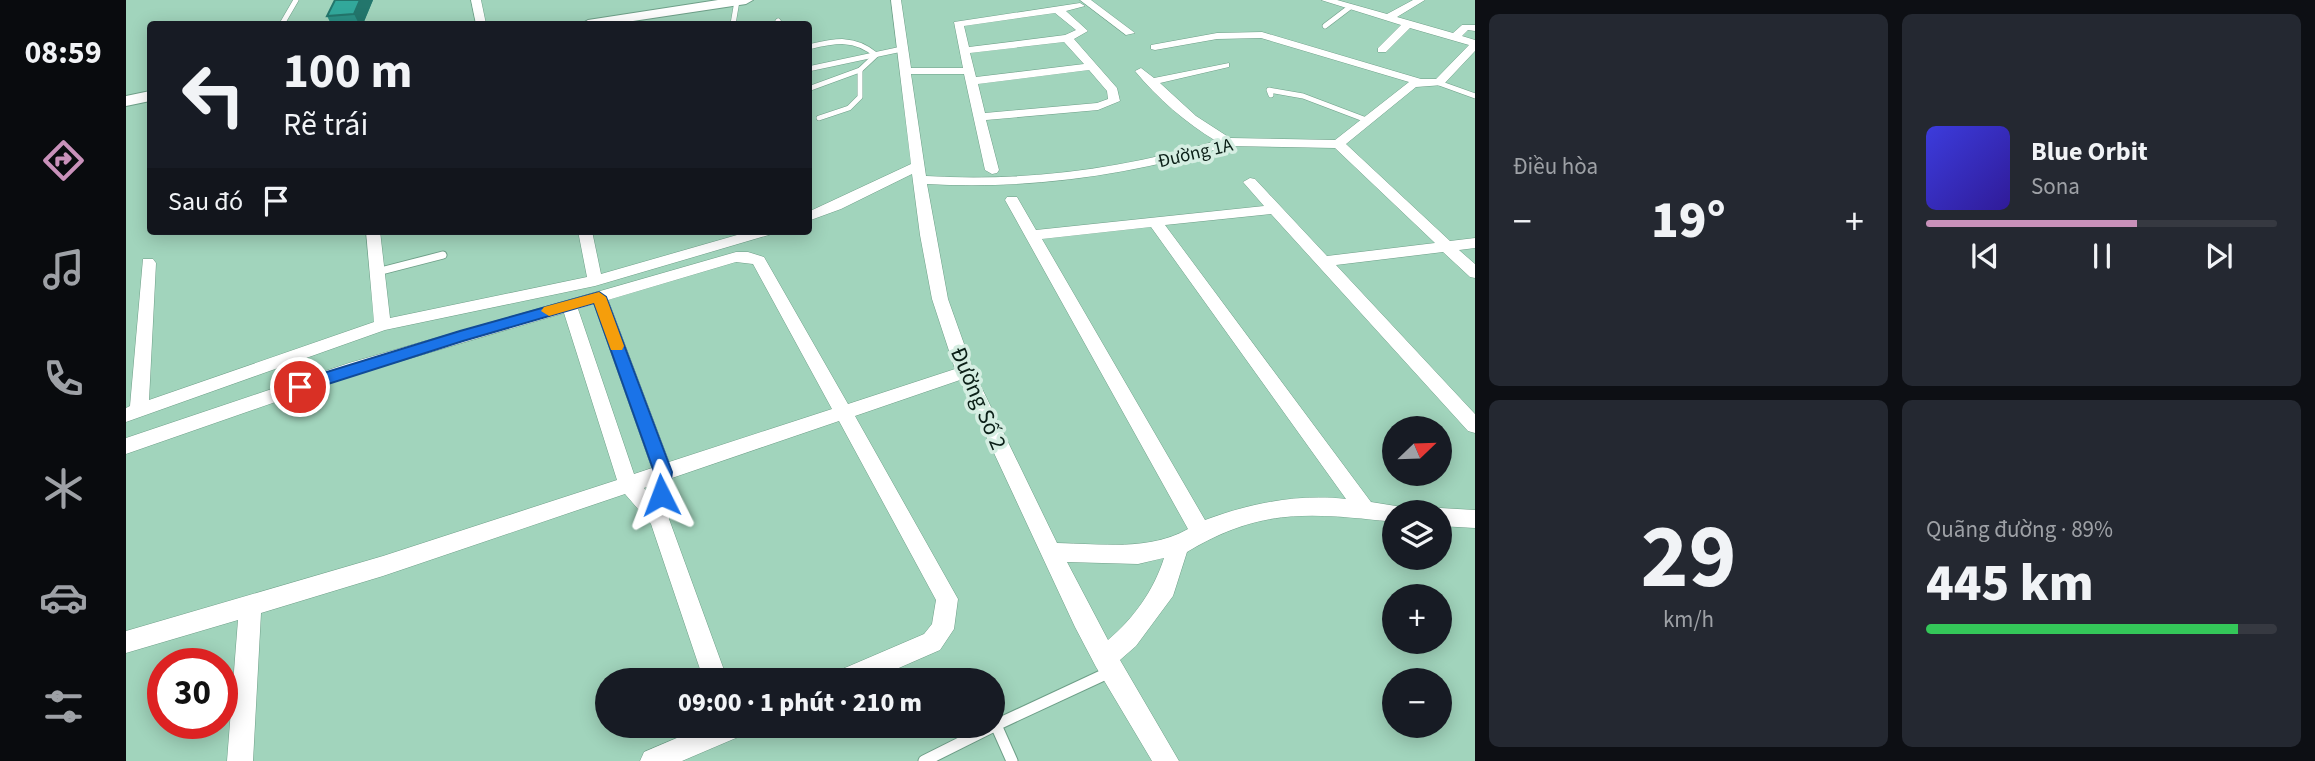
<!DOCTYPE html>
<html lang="vi">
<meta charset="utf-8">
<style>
:root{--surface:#171b24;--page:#242831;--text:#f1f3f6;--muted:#9ea1a6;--line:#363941;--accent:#c991ba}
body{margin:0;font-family:"Source Sans 3",sans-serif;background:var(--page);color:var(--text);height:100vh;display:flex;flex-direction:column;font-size:26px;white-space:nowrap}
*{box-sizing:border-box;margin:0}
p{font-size:23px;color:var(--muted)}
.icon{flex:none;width:38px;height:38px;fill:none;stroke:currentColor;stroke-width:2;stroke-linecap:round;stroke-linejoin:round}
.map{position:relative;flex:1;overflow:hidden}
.panel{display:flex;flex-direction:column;gap:14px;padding:14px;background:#0d0f14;width:840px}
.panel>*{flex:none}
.hud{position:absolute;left:21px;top:21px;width:665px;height:214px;border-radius:7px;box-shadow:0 4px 18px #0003;background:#171b24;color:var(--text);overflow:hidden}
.needle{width:46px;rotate:67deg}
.tools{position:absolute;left:1256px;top:416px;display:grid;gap:14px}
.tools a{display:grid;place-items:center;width:70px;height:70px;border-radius:50%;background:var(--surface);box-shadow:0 4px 18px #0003;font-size:35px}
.speed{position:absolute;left:21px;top:648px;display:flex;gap:14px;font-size:35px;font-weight:700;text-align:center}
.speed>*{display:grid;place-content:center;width:91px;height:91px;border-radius:50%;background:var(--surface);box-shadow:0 4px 18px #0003;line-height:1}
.speed .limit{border:10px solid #d22;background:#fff;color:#111}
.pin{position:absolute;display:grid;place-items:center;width:60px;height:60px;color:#fff;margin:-30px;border:4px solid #fff;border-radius:50%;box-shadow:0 2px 7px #0007}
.me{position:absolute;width:77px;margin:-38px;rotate:357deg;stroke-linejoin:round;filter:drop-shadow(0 0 5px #0008)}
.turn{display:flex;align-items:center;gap:24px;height:147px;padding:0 21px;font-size:32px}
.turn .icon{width:91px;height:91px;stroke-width:2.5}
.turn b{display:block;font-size:49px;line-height:60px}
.then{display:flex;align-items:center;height:66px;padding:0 21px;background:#0003;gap:14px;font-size:26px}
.big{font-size:52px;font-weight:800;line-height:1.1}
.panel .widget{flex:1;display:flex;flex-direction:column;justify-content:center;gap:10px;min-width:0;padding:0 24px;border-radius:10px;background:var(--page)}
.panel .dial{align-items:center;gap:0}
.dial b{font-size:91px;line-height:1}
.song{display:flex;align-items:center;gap:21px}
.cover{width:84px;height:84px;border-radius:10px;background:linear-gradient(135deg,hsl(240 70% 55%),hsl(250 70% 35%))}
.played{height:7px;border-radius:4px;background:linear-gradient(90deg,var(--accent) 60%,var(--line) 60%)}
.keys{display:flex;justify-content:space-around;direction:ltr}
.heat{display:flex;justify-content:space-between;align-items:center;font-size:38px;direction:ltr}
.charge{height:10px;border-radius:5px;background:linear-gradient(90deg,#34c759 89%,var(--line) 0)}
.panel .tiles{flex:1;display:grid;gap:14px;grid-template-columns:repeat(2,1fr)}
.trip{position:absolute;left:469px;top:668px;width:410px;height:70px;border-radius:35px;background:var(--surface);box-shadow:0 4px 18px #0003;font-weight:800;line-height:70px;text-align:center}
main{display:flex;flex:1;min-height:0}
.menu{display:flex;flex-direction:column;width:126px;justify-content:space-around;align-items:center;background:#090b0e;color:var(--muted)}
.menu .icon{width:49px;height:49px}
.menu .on{color:var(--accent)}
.menu b{font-size:32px;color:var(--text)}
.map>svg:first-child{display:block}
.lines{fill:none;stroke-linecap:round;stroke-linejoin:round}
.lane-far2-casing{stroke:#6e9f88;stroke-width:6}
.lane-far1-casing{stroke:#6e9f88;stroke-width:9}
.lane-casing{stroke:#6e9f88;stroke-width:13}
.street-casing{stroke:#6e9f88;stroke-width:1}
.secondary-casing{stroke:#6e9f88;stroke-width:2}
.lane-far2{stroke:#fff;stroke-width:5}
.lane-far1{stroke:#fff;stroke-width:7}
.lane{stroke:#fff;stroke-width:11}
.street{fill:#fff;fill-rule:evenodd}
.secondary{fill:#fff;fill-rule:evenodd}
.wall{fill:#2b9085}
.shaded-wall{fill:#23766c}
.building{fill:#32a89b;stroke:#23766c;stroke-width:2}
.route{fill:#1a73e8;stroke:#114b97;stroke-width:2}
.slow{fill:#f59e0b}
.labels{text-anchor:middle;stroke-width:7;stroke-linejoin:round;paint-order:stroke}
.far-street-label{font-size:19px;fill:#0b1f17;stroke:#d5eee2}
.street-label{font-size:23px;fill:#0b1f17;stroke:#d5eee2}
</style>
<main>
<nav class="menu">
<b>08:59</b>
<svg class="icon on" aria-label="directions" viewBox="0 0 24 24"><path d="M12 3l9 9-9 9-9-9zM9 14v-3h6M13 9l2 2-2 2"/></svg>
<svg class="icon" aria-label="music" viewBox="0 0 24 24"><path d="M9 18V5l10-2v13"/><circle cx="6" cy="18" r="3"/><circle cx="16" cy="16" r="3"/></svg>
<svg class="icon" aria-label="phone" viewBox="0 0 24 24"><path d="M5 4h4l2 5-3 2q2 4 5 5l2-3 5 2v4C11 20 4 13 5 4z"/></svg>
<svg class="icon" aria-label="climate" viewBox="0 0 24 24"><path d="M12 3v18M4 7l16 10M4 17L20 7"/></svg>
<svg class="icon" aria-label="car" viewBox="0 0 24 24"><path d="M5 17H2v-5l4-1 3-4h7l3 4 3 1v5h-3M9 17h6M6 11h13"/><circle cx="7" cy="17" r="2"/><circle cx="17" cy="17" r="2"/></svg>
<svg class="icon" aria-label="filters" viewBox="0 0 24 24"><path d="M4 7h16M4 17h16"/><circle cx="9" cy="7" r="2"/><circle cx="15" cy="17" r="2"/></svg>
</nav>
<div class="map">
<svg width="1349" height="761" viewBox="0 0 1349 761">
<rect width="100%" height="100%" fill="#a1d4bc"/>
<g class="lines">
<defs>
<g id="lane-far2">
<path d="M652,21l2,3"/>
<path d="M156,24l14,-24"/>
<path d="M607,24l4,-23"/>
<path d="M1199,26l25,-19"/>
<path d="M682,47c26,-6 46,-11 68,8l-16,15 -52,19"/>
<path d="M682,69l94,-20"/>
<path d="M1313,83l36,13"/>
<path d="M1145,95l-2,-5 34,6 66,25"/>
<path d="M693,118l30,-10 11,-11v-27"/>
</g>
<path id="lane-far1" d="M251,272l66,-17"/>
<g id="lane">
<path d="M870,725l114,-53"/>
<path d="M798,761l72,-36 16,36"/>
</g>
<g id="street">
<path d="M345,0h10l5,24h-10z"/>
<path d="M765,0h10l10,68h52l-9,-46 126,-19 5,3 -19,5 22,20 -14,8 43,49 3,13 -22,9 -112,10 13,50 -2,3 -5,1 -7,-4 -21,-96h-53l15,102c98,6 197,-7 290,-35 -30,-18 -59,-43 -81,-70l6,-3 13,10 75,-15v4l-69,16 36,33 34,22 105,2 74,-58 -148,-44 -44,1 -62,11 -4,-1v-4l66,-12 45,-1 159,47h15l33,-34 -59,-17 -24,24h-8v-4l23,-23 -80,-25h16l50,14 26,-14h12l-28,17 56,16 9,-8h13v6l-7,-1 -6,6 13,4v11l-32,34 -27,2 -70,57 104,97 25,-3v10l-16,2 16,14v14l-5,-1 -27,-25 -107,13 139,149v19l-7,-2 -197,-217 -106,11 206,277 31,5 3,6h-10v9c-84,-9 -133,-15 -208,30l-14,44 -37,50 -16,14 59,101h-27l-56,-94 -21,-40 -115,-247 -105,36 103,183 -4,30 -14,21 -71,31h-40l4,-8 91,-39 8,-10 4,-24 -97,-179 -167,57 -3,41 59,162h-24l-53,-157 -26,-30 -242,82 -122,37 -8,148h-26l11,-141 -112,33v-22l257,-75 234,-76 -53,-167 -211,62 -227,79v-16l223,-75 387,-111h12l16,5 84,147 107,-35 -23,-70 -12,-64 -8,-61 -71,35 -33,12v-9l103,-48zM929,13l21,17 -11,5 -96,12 -5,-21zM938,42l20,22 -108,13 -6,-24zM963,70l18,21 1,8 -11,4 -112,10 -7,-29zM1102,146l107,2 100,95 -108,13 -72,-77 -5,-1 -7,4 21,24 -228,24 -19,-33h-10l-2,3 183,329c-39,22 -87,15 -131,14l-83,-171 -26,-73 -21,-115c102,6 203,-9 301,-38zM1025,227l195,272c-50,-5 -95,4 -141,21l-163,-281zM610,262l17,2 79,145 -163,53 -61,-162zM468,304l58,164 -18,6 -56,-165zM526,485l-1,11 -7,-8zM1038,558c-10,32 -30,60 -56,82l-41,-78 71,2z"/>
<path d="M954,0h11l44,33 -9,2z"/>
<path d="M240,231h14l10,87 197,-41 -9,-46h14l9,43 150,-43h23l-2,3 -177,52 -210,44 -259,92v-14l4,-2 13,-147h10l3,4 -7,137 225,-78z"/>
<path d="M1314,508l35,2v18l-35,-2v-13h-8z"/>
<path d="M579,726h41l-3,9 -61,26h-42l4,-9z"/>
</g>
<g id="secondary">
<path d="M592,0h35l-7,4 -133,20h-32l7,-4z"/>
<path d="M24,91v10l-24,5v-10z"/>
</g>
</defs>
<!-- lane-far2 casing -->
<use href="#lane-far2" class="lane-far2-casing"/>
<!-- lane-far1 casing -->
<use href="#lane-far1" class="lane-far1-casing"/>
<!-- lane casing -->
<use href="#lane" class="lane-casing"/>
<!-- street casing -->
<use href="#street" class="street-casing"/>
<!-- secondary casing -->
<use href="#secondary" class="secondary-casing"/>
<!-- lane-far2 -->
<use href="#lane-far2" class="lane-far2"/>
<!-- lane-far1 -->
<use href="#lane-far1" class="lane-far1"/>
<!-- lane -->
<use href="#lane" class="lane"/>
<!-- street -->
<use href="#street" class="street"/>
<!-- secondary -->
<use href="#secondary" class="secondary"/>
</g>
<!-- wall -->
<path class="wall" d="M209,0h38l-10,24h-32l-4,-8z"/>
<!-- shaded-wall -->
<path class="shaded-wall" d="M234,0h13l-10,24h-4l-5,-10z"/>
<!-- building -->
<path class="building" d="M209,0h25l-6,14 -27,2z"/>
<!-- route -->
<path class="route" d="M473,292l7,5 66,175 -4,29 -7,2 -6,-2 -3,-6 2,-23 -60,-169 -131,38 -163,52 -8,-6 2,-5 166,-51z"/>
<!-- slow -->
<path class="slow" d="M473,292l7,5 18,49 -2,4h-11l-17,-47 -45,13 -8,-5 3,-4z"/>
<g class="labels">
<!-- far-street labels -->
<g class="far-street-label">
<text transform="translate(1069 152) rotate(-13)" y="7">Đường 1A</text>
</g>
<!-- street labels -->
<g class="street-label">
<text transform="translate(853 398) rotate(67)" y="8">Đường Số 2</text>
</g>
</g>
</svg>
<div class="tools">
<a><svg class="needle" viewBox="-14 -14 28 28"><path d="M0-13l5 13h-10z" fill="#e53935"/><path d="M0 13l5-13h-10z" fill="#9ea1a6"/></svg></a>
<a><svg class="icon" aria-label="layers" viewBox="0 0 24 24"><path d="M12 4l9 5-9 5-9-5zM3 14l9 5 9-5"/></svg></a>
<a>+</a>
<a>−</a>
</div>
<div class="speed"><div class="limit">30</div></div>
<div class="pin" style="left:174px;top:387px;background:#d93025"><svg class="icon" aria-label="arrive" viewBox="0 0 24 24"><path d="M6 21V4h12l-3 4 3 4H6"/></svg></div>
<svg class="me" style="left:535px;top:495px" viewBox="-20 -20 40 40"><path d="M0-17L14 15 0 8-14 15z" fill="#1a73e8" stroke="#fff" stroke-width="4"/></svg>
<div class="trip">09:00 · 1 phút · 210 m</div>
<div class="hud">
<div class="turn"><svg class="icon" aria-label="left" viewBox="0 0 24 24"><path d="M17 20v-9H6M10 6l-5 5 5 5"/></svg><div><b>100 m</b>Rẽ trái</div></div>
<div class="then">Sau đó<svg class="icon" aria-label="arrive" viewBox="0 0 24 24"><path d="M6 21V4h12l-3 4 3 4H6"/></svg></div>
</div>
</div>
<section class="panel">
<div class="tiles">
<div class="widget"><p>Điều hòa</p>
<div class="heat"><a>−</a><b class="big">19°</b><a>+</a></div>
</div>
<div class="widget">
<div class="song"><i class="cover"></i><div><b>Blue Orbit</b><p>Sona</p></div></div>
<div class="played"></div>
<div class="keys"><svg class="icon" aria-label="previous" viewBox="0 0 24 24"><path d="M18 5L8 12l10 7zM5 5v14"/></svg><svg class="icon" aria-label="pause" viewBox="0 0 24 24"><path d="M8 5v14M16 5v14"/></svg><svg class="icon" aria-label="next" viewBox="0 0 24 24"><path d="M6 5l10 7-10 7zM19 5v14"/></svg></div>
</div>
<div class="widget dial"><b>29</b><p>km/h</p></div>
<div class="widget"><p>Quãng đường · 89%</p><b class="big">445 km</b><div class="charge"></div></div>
</div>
</section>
</main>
